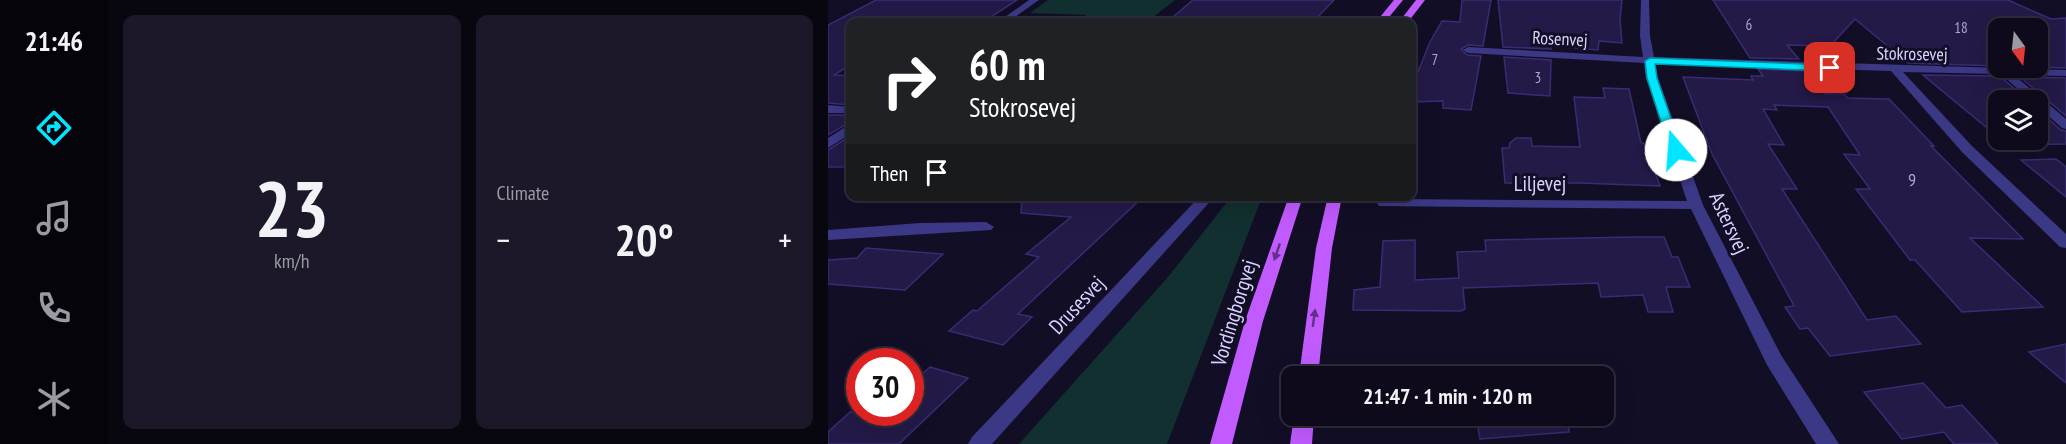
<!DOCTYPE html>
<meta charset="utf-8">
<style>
:root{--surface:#0e0a1c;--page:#1c1829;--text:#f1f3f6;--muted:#9b9aa3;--line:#2e2b3b;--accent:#00e6ff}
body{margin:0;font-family:"PT Sans Narrow",sans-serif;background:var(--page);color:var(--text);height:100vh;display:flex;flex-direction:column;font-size:22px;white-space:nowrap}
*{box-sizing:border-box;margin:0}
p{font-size:20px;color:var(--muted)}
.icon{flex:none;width:33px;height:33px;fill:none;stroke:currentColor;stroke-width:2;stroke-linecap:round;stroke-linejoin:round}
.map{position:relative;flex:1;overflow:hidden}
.panel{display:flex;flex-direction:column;gap:15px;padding:15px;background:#08060f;width:720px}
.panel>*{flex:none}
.hud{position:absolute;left:18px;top:18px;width:570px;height:183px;border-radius:12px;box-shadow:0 6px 24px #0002,0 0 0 2px var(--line);background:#202124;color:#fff;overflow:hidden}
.needle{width:39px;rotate:165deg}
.tools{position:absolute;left:1160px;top:18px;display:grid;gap:12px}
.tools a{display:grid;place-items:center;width:60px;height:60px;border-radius:12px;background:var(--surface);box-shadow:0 6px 24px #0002,0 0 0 2px var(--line);font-size:30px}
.speed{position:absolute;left:18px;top:348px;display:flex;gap:12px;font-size:30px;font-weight:700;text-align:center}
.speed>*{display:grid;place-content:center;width:78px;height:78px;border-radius:50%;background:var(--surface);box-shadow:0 6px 24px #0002,0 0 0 2px var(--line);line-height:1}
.speed .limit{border:9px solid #d22;background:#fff;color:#111}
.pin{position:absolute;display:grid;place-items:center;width:51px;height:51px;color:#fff;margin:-26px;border-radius:12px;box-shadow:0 3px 9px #0006}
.me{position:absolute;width:66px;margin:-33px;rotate:342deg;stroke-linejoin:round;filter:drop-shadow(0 0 4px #0008)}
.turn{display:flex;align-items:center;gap:21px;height:126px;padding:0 24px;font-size:27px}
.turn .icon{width:78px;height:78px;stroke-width:2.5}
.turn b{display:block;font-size:42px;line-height:51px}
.then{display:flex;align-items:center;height:57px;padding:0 24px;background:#0003;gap:12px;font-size:22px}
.big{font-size:45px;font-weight:600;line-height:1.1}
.panel .widget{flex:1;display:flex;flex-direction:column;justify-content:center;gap:9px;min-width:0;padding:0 21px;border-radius:12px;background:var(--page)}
.panel .dial{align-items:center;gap:0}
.dial b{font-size:78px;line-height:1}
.heat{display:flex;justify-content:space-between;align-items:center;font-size:33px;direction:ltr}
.panel .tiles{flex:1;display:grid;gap:15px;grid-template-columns:repeat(2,1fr)}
.trip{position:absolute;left:453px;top:366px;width:333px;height:60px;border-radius:12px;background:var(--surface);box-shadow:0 6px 24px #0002,0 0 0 2px var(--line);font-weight:600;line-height:60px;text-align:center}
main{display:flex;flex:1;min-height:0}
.dock{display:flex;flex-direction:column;width:108px;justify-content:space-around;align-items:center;background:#06040b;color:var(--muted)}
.dock .icon{width:42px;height:42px}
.dock .current{color:var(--accent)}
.dock b{font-size:27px;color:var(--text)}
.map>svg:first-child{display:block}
.green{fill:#11302f}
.building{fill:#231a48;stroke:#3a2c74;stroke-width:1.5}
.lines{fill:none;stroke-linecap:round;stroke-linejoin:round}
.minor{fill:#3b3886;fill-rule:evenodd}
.major{fill:#c15bff;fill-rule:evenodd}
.oneway{fill:#613188}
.route{fill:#00e6ff;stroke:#0096a6;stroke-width:1.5}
.labels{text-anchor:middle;stroke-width:6;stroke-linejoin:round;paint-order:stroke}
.far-number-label{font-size:15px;fill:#aba6d1}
.far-street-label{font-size:18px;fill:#d8d4ff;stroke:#120e26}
.number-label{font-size:18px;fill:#aba6d1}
.street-label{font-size:21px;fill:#d8d4ff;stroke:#120e26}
</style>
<main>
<nav class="dock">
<b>21:46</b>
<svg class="icon current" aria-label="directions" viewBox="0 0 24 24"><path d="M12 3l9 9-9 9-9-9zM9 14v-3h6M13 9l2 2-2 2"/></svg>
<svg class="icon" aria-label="music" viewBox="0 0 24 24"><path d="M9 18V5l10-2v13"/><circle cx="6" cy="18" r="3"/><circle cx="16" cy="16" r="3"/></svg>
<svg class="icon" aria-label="phone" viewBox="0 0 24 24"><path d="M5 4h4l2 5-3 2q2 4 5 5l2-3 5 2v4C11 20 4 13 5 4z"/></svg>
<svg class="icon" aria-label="climate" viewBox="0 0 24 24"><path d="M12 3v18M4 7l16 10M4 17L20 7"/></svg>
</nav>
<section class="panel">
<div class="tiles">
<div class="widget dial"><b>23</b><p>km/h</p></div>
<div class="widget"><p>Climate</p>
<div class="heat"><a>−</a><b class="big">20°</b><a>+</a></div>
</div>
</div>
</section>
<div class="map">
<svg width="1238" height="444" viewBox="0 0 1238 444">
<rect width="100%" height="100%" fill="#120e26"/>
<!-- green -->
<g class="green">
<path d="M220,0h127l-28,22h-70l9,-7 -56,-2z"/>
<path d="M403,197h31l-95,247h-148l149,-167z"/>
</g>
<!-- building -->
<g class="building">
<path d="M48,0h141l-34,22h-133v43l-16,10 16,1v29l-22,-2v-78z"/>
<path d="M365,0h141l-21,22h-146z"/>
<path d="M634,0h29l-8,46 -15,-1 -7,4 6,6 14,1 -10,54 -28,-2v-7l-31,1 1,-18 17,-42 12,-21 18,1z"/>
<path d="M670,0h124l-2,20 2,23 -23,-2 -1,9 -47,-4v3l-48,-2z"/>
<path d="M885,0h295l43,19 15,-1v50l-29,-1v-39h-39v38l-90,-3 -53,-44 -25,27 -43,-1 12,14 -49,-1z"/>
<path d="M676,57l47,3 -1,36 -42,-3z"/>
<path d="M930,69l50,2 17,23h19l4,4 41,1 45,47h-3l92,93 -53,-1 73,69 -81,5 -47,-52h-5l-54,-71h14l-26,-35 16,1 -32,-48 -54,-2 3,5 -14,-1 21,36 -16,-1 29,45h-15l85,131 29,-4 25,28 -91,12 -22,-28 -8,1 -15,-22 9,-1 -82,-152 -29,-77 70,3 -2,-4h12z"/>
<path d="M1095,75l77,1 27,24h-29v37z"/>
<path d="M1192,77l46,1v38z"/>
<path d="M775,88l26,1 12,54h3l16,43 -81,-3h-74l-3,-35h7l1,-5 6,-5h15l1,8 48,1 -6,-50 31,1z"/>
<path d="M1209,109l24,21 5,1v13l-59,1 -6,-5h36z"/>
<path d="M0,115h22v7l-22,13z"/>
<path d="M22,136v31h-22v-17z"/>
<path d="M1228,159l10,8v30l-45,-37z"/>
<path d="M194,196h122l-126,118 14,3 -29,28 -54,-14 24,-21 4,1 62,-54 -13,-3 45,-37 -50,-4z"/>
<path d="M804,237h32l8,20h6l12,30h-24l7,25h-25l-5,-17 -42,2 -3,-14 -135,5 2,21 -4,2 -108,-1 1,-20 26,-3 3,-46 32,-1v40l44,-2 -2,-26 29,-1 -1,-11z"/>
<path d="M38,248l77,6 -38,36 -77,-6v-24l29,-2z"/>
<path d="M1238,344v39l-37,-31z"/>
<path d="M102,367l38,11 -69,66h-71v-12l22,-20h60v-27z"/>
<path d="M1095,383l23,25 16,-3 36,39h-44l-10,-12 -42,7 -38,-47z"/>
<path d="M648,416h92l1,16 -89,7z"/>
</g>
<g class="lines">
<!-- minor -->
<g class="minor">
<path d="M201,0h10l-31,22h-10z"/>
<path d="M813,0h8l1,36 4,21 412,13v6l-52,-1 52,44v10l-4,-1 -25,-22v-6h-7l-29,-26 -98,-2 69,74 94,88v14l-6,-1 -98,-95 -71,-81 -236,-7 3,14 45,127 78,150 58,89h-23l-49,-79 -76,-156 -312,-3 -2,-3 2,-3 5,-1 303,2 -41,-123 -2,-15 -176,-10 -5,-3 5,-3 175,10 -3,-21z"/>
<path d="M0,105l22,2v6h-22z"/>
<path d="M22,124v10l-22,14v-10z"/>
<path d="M372,196h15l-223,248h-24l4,-7z"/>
<path d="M158,222l8,5 -3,3 -163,10v-10l92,-7z"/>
</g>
<!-- major -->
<g class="major">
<path d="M566,0h9l-18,22h-9z"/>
<path d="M588,0h9l-17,22h-9z"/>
<path d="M461,196h14l-40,125 -31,123h-22l35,-123z"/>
<path d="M500,196h14l-10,52 -14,128h-19l17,-128z"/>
<path d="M466,416h20l-2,28h-22z"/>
</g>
</g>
<!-- one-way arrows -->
<defs><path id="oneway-solid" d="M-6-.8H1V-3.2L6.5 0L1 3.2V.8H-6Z" transform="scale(1.5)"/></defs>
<g class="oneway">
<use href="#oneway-solid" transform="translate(449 252) rotate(109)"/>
<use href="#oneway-solid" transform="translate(486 318) rotate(-82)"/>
</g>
<!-- route -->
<path class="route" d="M822,58l180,7 5,3 -5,3 -175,-7 2,14 25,72 -6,3 -6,-3 -23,-72 -2,-17z"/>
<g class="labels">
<!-- far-number labels -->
<g class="far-number-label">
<text x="921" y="30">6</text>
<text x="1133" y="33">18</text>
<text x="607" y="65">7</text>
<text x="710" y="83">3</text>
</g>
<!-- far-street labels -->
<g class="far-street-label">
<text transform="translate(732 39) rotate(3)" y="6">Rosenvej</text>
<text transform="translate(1084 54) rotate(1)" y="6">Stokrosevej</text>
</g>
<!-- number labels -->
<g class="number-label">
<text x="1084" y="186">9</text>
</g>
<!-- street labels -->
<g class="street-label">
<text x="712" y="191">Liljevej</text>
<text transform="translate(901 223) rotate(65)" y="7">Astersvej</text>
<text transform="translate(249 305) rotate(-47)" y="7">Drusesvej</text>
<text transform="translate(406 313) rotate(-73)" y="7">Vordingborgvej</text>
</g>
</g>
</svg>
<div class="tools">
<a><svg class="needle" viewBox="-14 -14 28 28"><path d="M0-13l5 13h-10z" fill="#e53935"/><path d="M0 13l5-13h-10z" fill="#9b9aa3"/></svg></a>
<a><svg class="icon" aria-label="layers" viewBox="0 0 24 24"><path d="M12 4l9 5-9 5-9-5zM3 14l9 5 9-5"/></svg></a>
</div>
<div class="speed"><div class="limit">30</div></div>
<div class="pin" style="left:1002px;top:68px;background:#d93025"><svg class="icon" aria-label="arrive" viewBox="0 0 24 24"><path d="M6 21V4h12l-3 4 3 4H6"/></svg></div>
<svg class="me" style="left:848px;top:150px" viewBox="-20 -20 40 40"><circle r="19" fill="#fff"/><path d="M0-13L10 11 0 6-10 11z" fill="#00e6ff"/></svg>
<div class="trip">21:47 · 1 min · 120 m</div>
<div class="hud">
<div class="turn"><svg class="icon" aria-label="right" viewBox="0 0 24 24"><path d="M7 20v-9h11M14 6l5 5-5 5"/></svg><div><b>60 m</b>Stokrosevej</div></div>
<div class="then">Then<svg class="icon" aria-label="arrive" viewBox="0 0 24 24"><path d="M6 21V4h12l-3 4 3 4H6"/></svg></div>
</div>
</div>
</main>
